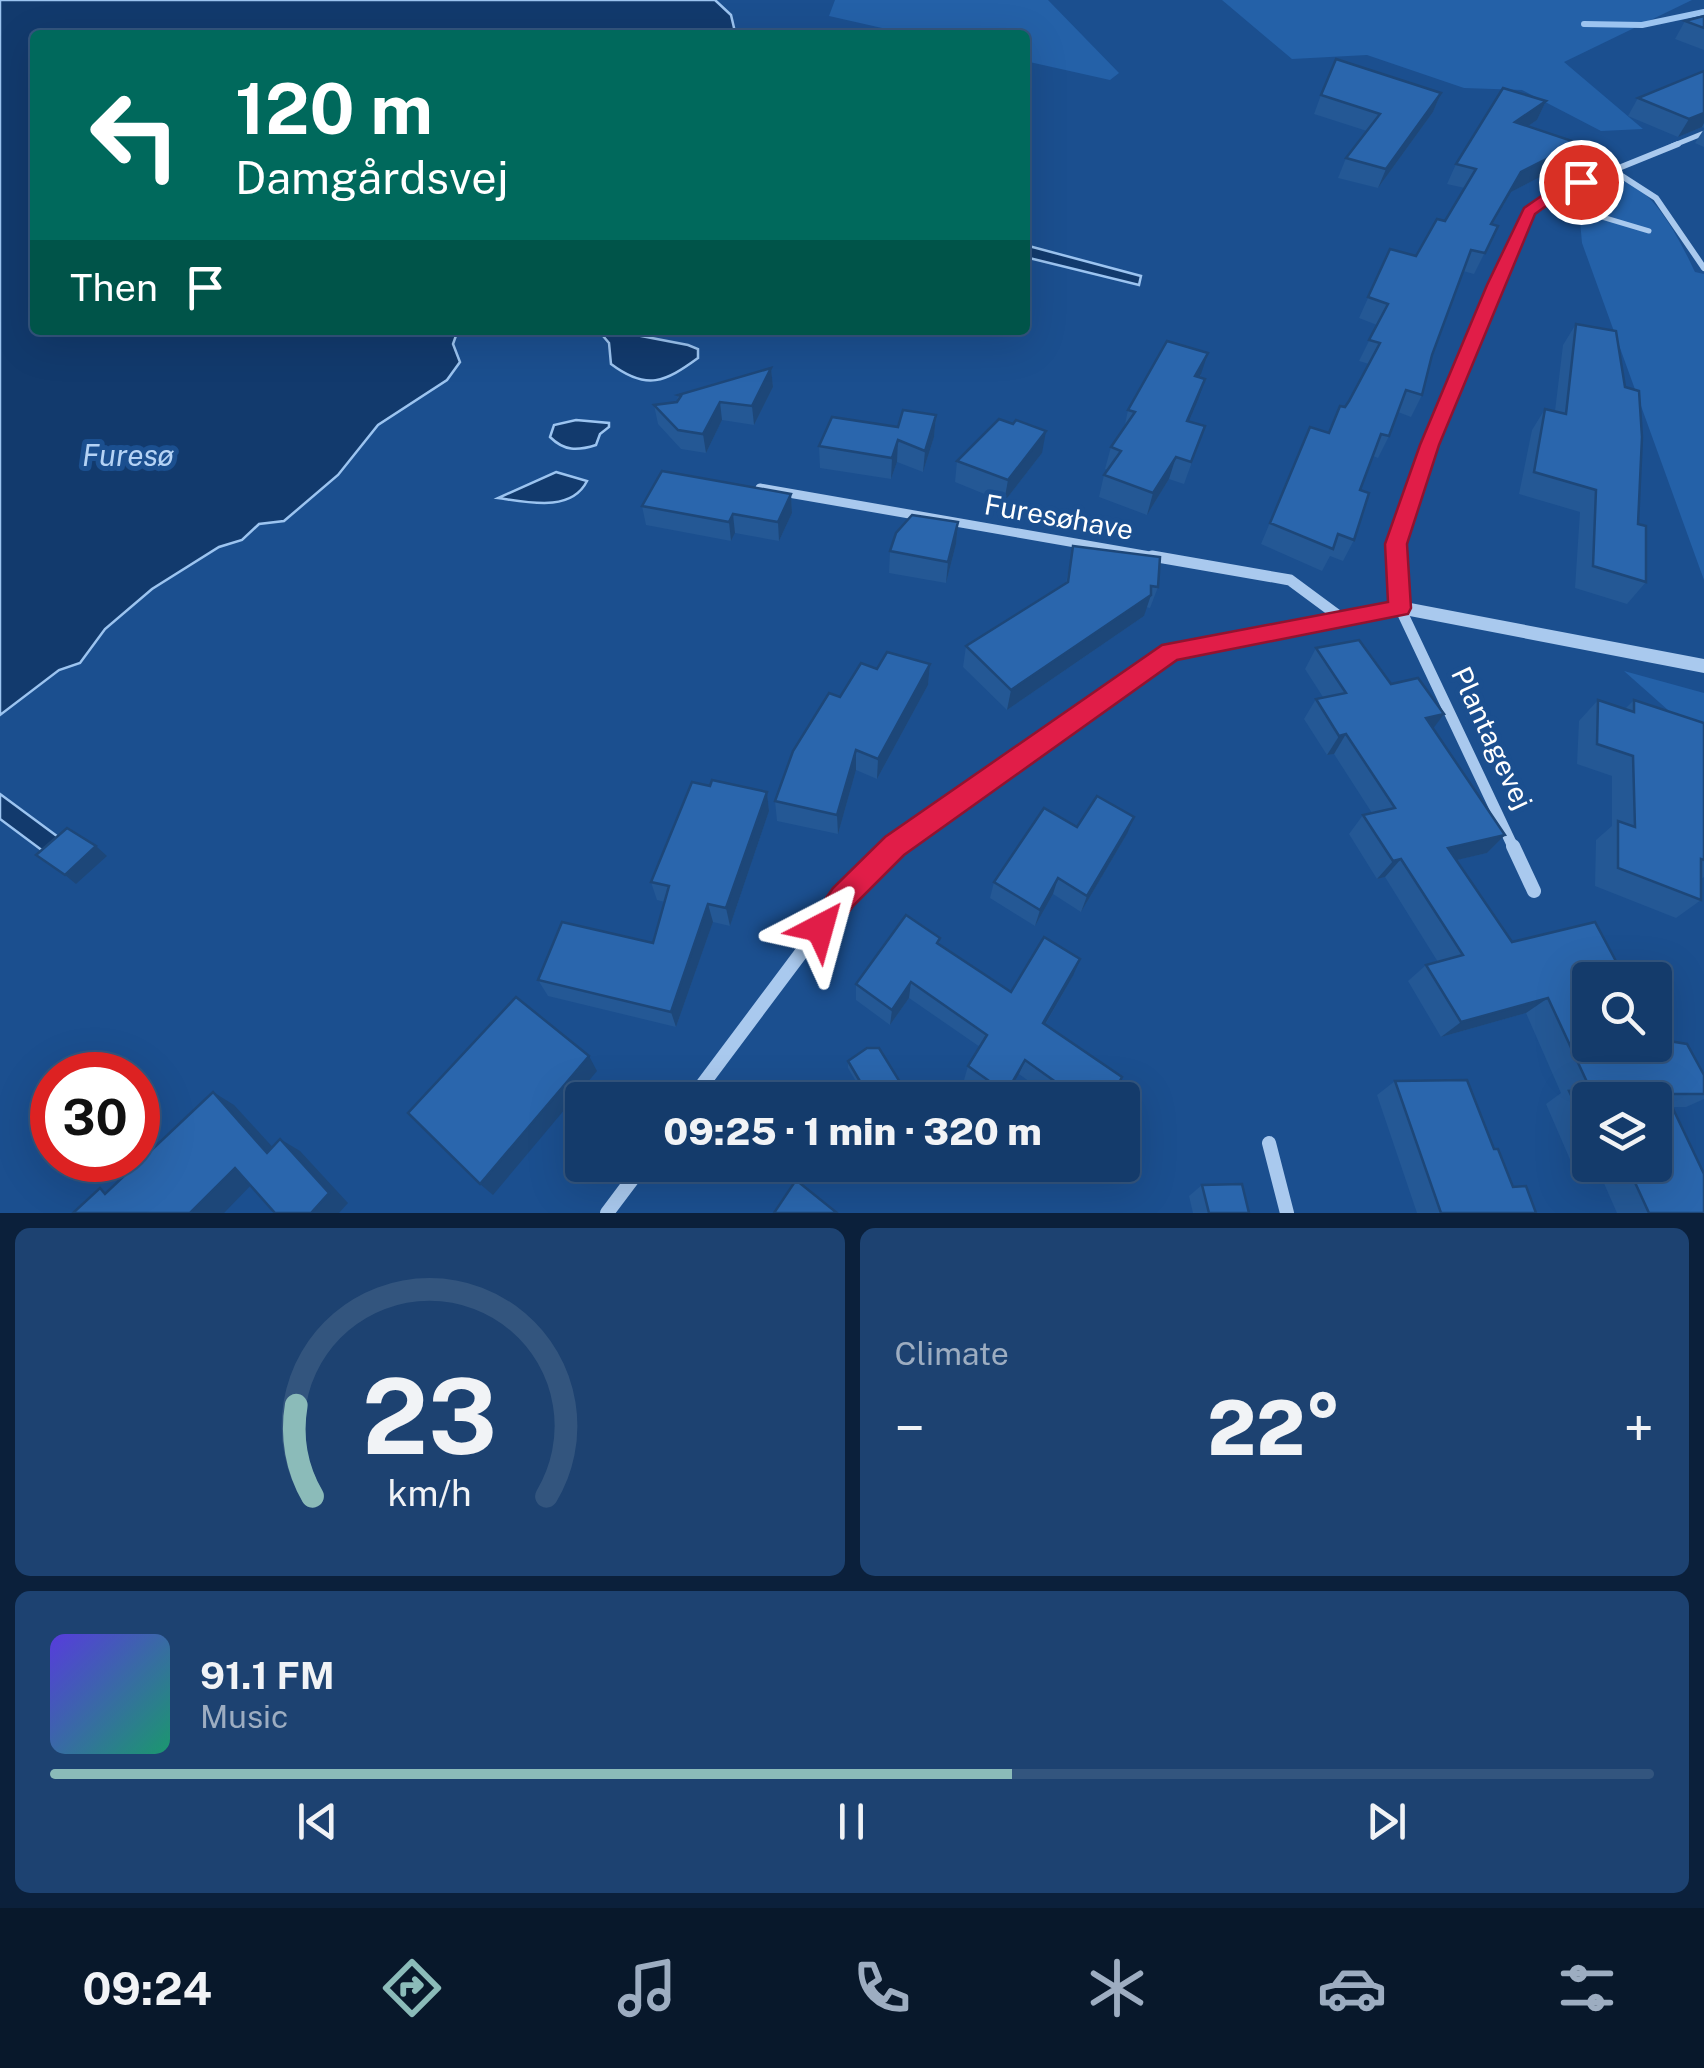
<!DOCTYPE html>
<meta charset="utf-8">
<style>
:root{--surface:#143b6b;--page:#1d4271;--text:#f1f3f6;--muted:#9dadc1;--line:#33557e;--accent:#8bbbb9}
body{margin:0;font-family:"Public Sans",sans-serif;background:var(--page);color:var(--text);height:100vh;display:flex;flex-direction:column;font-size:38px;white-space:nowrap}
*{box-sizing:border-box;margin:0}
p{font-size:32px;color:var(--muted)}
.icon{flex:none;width:55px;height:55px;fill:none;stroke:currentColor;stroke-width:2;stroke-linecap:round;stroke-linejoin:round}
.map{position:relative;height:1213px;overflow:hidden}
.side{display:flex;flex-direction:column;gap:15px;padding:15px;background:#0b203b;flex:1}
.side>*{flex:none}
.hud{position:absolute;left:30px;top:30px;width:1000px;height:305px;border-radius:10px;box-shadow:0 10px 40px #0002,0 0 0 2px var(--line);background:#00695c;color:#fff;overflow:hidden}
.controls{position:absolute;left:1572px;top:962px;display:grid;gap:20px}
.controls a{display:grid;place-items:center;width:100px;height:100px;border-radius:10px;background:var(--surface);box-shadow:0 10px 40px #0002,0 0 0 2px var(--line);font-size:50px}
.speed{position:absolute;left:30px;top:1052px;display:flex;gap:20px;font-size:50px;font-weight:700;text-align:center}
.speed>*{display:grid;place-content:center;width:130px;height:130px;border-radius:50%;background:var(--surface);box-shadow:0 10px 40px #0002,0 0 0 2px var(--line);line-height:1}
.speed .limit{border:15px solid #d22;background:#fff;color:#111}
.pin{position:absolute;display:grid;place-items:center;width:85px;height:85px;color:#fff;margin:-42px;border:5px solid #fff;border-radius:50%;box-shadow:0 2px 10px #0007}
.me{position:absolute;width:110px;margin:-55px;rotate:39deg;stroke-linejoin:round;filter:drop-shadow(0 0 8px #0008)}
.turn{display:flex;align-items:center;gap:35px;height:210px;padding:0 40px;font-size:45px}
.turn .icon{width:130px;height:130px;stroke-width:2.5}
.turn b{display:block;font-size:70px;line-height:85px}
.then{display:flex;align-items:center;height:95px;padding:0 40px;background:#0003;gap:20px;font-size:38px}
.big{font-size:75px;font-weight:800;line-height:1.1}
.side .tile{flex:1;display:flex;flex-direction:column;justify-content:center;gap:15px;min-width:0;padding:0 35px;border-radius:15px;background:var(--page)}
.side .dial{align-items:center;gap:0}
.dial svg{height:260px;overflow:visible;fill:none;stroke:var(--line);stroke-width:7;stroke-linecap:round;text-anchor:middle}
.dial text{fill:var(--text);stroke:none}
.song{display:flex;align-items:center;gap:30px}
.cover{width:120px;height:120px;border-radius:15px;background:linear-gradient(135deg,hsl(250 70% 55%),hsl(160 70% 35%))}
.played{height:10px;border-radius:5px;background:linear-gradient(90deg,var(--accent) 60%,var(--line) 60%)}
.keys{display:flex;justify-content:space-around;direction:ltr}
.heat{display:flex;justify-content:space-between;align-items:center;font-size:55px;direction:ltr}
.side .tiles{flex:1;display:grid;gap:15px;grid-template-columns:1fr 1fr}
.tile:last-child{grid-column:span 2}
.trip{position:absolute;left:565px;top:1082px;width:575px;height:100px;border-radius:10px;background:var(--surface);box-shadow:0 10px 40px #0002,0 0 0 2px var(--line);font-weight:800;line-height:100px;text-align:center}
.tabs{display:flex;height:160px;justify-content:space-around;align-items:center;background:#08182b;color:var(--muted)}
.tabs .icon{width:70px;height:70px}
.tabs .on{color:var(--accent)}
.tabs b{font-size:45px;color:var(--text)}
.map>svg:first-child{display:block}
.green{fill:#2461a8}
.water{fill:#123a6d;stroke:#9cc4f0;stroke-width:2.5}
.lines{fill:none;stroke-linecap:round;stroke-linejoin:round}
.stream{stroke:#9cc4f0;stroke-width:6}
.service{stroke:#a9c9ee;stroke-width:5}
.minor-far4{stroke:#a9c9ee;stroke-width:5}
.minor-far3{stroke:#a9c9ee;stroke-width:6}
.minor-far2{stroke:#a9c9ee;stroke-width:9}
.minor-far1{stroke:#a9c9ee;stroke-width:11}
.minor{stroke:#a9c9ee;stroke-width:14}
.tertiary{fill:#a9c9ee;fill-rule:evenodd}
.wall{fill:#245895}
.shaded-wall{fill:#1d4779}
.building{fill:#2a66ad;stroke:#1d4779;stroke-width:2.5}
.route{fill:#e11d48;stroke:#92132f;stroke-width:2.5}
.labels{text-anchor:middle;stroke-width:10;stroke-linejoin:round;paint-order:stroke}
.street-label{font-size:28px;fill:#fff;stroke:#1b4f8f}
.water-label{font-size:30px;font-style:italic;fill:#b5d3f5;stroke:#1b4f8f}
</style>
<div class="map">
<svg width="1704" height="1213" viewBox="0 0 1704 1213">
<rect width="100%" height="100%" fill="#1b4f8f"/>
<!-- green -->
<g class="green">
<path d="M835,0h213l71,73 -9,7 -85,-19v-26h-112l-84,-19z"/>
<path d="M1222,0h470l-128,62 79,67 -42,2 -79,-41 -58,-2 -97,-33 -75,4z"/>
<path d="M1619,180c35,6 62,63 76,92l9,2v306l-122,-337 -4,-44z"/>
<path d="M1624,671l80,22v49z"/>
</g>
<!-- water -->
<g class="water">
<path d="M0,0h715l16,15 4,17 -3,3h-697v295h423l-5,14 7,18 -13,18 -69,45 -40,50 -54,46 -25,3 -17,16 -23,7 -67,42 -47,40 -25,34 -21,7 -59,45z"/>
<path d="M1025,245l116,31 -2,9 -114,-28z"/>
<path d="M610,330l78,15 10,4v9c-33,24 -51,33 -87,6l-2,-21 -6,-7z"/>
<path d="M576,420l33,3v4l-9,7 -4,11c-19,6 -32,6 -46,-8l4,-12z"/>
<path d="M556,472l31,9c-16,32 -60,21 -89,17z"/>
<path d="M0,794l69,51 -18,12 -51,-38z"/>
</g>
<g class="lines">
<!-- stream -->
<path class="stream" d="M1584,24l58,1 62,-13"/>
<!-- service -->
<path class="service" d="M1545,200l104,31"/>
<!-- minor-far4 -->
<path class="minor-far4" d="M1672,146l32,-13"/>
<!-- minor-far3 -->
<g class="minor-far3">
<path d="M1611,169l45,29 48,70"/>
<path d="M1479,329l50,-117 23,-17 126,-51"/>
</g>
<!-- minor-far2 -->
<g class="minor-far2">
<path d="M760,488l407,71"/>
<path d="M1397,559l-1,-16 33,-98 51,-119"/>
</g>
<!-- minor-far1 -->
<g class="minor-far1">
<path d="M1152,556l138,24 50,37"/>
<path d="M1397,556l3,52 114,241"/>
<path d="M892,849l278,-197 230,-44"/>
</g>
<!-- minor -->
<g class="minor">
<path d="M1513,846l21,45"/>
<path d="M691,1100l152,-203 52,-51"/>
<path d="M1269,1143l18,70"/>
<path d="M607,1213l36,-48"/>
</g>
<!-- tertiary -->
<path class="tertiary" d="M1400,601l304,58v14l-310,-60 -3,-5 3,-5z"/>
</g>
<!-- wall -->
<g class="wall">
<path d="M1704,16v34l-29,-11 10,-18z"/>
<path d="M1704,71v57l-2,-1 -24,10 -50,-21 10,-18z"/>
<path d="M1441,93l-8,19 -55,76 -40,-10 8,-20 21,-27 -53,-17 7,-19z"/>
<path d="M1546,101l-9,19 -9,6 39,37 -56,29 -19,33 6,1 -24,48 -11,-3 -31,84 -10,40 -11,22 -13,-5 -9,24 -11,22 -5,-2 -13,34 -6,50 -11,21 -13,-5 -8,15 -61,-27 49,-117 18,6 21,-32 20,-37 -10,-3 18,-36 -18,-7 31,-69 26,7 29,-35 20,-33 -18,-4 9,-20z"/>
<path d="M1704,129v18l-9,-4z"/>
<path d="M1576,324l62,200 8,58 -19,22 -52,-16 5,-76 -61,-18 13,-64 13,-21 10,2 8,-66z"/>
<path d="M771,368l2,19 -19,38 -32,-5 -16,33 -25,-4 -23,-25 -4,-19 23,-3 1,-7z"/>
<path d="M1201,374l-3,26 -9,21 16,5 -21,58 -15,-5 -22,36 -48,-18 5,-22 4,-5 -3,-1 6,-22 13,-18 4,-19z"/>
<path d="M936,415l-2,22 -11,35 -26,-10 -6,17 -71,-11 -1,-22 79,-19z"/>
<path d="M1042,453l-38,49 -49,-20 2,-21z"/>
<path d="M791,494l1,19 -13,28 -44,-8 -4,8 -85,-16 -4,-19z"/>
<path d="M958,522l-2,22 -10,39 -57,-10 1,-22z"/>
<path d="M1073,546l85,41 -8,21 -4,-1 -2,9 -137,94 -44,-43 3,-21 100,-63z"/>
<path d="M1316,648l75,36 42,45 72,106 -18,18 -31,7 56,82 145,97 47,36v24l-18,8h-14l32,106h-87l-21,-48h59l-65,-65v63l-18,1 -26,-60 15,-11 -35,-80 -85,24 -33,-56 18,-16 12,-3 -53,-85 -8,2 -28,-45 14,-19 9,-2 -38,-59 -7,1 -23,-36 12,-20 7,-2 -18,-28z"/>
<path d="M930,664l-2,21 -51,94 -21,-9 -18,64 -61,-13 -2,-20 102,-132z"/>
<path d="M1598,700l27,9 9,-9 70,23v154l-3,2v21l-25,18 -81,-32 1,-46 16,-14v-50l-35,-12 2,-43z"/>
<path d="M710,786l57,6 2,19 -39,115 -17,-4 -37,105 -128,-31 -10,-16 115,-37 12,-41 -8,-2 -6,-18z"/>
<path d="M1077,827l50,7 -46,78 -28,-18 -18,32 -45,-28 4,-16z"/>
<path d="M940,938l-1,6 72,48 62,-16 -28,49 65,75h-55l-36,-26 -15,26h-12l-28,-20 4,-14 12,-19 -71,-49 -19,27 -34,-25v-16z"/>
<path d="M848,1061l63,39h-44l-19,-32z"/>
<path d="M1395,1081l99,68 19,38 23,26h-119l-40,-118z"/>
<path d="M1202,1185l47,28h-56l-4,-17z"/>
</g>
<!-- shaded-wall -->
<g class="shaded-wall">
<path d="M1441,93l-8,19 -55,76 8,-19z"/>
<path d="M1546,101l-9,19 -31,21 9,-19z"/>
<path d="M1704,113v10l-2,4 -24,10 11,-18z"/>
<path d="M1578,143l-11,20 -56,29 -31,53 41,-73z"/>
<path d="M1208,353l-7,21 -12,24 6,-22z"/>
<path d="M771,368l2,19 -19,38 -2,-19z"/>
<path d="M1205,379l-7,21 -18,42 7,-21z"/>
<path d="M720,402l2,18 -16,33 -3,-19z"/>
<path d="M936,415l-2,22 -11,35 2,-21z"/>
<path d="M1046,431l-4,22 -38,49 4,-22z"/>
<path d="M898,440l-1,22 -6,17 1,-21z"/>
<path d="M1176,457l-7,22 -22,36 6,-22z"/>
<path d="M791,494l1,19 -13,28 -1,-19z"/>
<path d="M733,514l2,19 -4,8 -2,-19z"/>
<path d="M958,522l-2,22 -10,39 2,-21z"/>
<path d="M1151,595l-7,21 -137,94 4,-20z"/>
<path d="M930,664l-2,21 -51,94 1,-20z"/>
<path d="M1444,714l-15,20 -3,-16z"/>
<path d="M1346,734l-12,20 -7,1 12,-19z"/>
<path d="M856,750v20l-18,64 -1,-19z"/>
<path d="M767,792l2,19 -39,115 -4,-18z"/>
<path d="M1134,817l-7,17 -46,78 6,-16z"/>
<path d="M1505,835l-18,18 -56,13 17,-18z"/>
<path d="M96,846l11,10 -31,28 -11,-9z"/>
<path d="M1401,859l-16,18 -8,2 16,-18z"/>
<path d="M1058,878l-5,16 -18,32 5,-16z"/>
<path d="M708,904l5,18 -37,105 -5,-15z"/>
<path d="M1080,959l-7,17 -36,62 6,-15z"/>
<path d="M911,982l-2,16 -19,27 2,-15z"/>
<path d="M1548,998l-22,15 -85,24 20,-15z"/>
<path d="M589,1056l8,15 -104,124 -13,-11z"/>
<path d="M1025,1060l-6,14 -16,26 3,-7z"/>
<path d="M213,1092l21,13 54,59 -21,-11z"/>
<path d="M280,1139l20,12 48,52 -9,10h-28z"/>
<path d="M235,1168l22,11 -33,34h-34z"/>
</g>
<!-- building -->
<g class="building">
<path d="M1704,16v12l-19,-7z"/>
<path d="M1336,59l105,34 -55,76 -40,-11 34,-44 -59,-19z"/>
<path d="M1704,71v42l-15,6 -51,-21z"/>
<path d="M1503,88l43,13 -31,21 63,21 -57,29 -30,52 7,2 -13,27 -14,-3 -39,105 -10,40 -16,-5 -17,46 -8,-2 -21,56 9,3 -15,47 -16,-6 -5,15 -63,-26 40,-96 19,6 11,-27 5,1 4,-6 31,-58 -11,-3 19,-36 -20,-7 22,-48 26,7 21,-37 8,2 31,-52 -20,-5z"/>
<path d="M1576,324l40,7 9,56 14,4 3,46 -4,87 8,2v56l-53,-16 3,-76 -62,-18 11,-63 21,5z"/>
<path d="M1167,341l41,12 -13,23 10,3 -18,42 18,5 -14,36 -15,-5 -23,36 -49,-18 17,-24 -10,-4 24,-35 -7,-2z"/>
<path d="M771,368l-19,38 -32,-4 -17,32 -25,-4 -24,-25 23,-3 4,-6 -3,-1z"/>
<path d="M903,410l33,5 -11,36 -27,-11 -6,18 -73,-12 13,-29 66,10z"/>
<path d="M999,419l14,5 3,-4 30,11 -38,49 -51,-19z"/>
<path d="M662,471l129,23 -13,28 -45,-8 -4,8 -87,-16z"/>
<path d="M912,515l46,7 -10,40 -58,-11 6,-18z"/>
<path d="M1073,546l87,11 -2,30 -7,-1v9l-140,95 -45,-44 102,-64z"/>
<path d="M1359,640l32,44 27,-6 26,36 -18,4 79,117 -57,13 64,94 83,-20 31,58h-36v65h65v-10l2,4 30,5 17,31v19h-38l38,80v39h-55l-22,-48h28v-65h-65v36l-21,-45 16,-1 -4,-8h6l-39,-84 -87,24 -35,-57 37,-10 -62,-96 -8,2 -30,-46 32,-7 -49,-74 -7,2 -23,-37 30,-6 -30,-45z"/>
<path d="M887,652l43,12 -52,95 -22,-9 -19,65 -62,-14 18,-50 36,-58 11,4 21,-34 16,6z"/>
<path d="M1598,700l36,12v-12l70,23v137l-3,-1v41l-83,-32v-47l17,6 -2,-71 -36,-12z"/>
<path d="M712,780l55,12 -41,116 -18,-4 -37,108 -133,-32 24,-58 91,21 16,-57 -18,-4 41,-100 18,4z"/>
<path d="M1097,796l37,21 -47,79 -29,-18 -18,32 -46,-28 50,-74 33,19z"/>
<path d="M67,828l29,18 -31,29 -29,-20z"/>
<path d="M906,915l34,23 -3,5 74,49 33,-55 36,22 -37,64 79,54 -12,23h-29l-56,-40 -19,33 -38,-27 19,-31 -76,-53 -19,28 -36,-26z"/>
<path d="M516,997l73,59 -109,128 -72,-71z"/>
<path d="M867,1048h12l32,52h-40l-23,-39z"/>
<path d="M1467,1080l27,69h4l15,38 13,-1 10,27h-95l-46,-132z"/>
<path d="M213,1092l54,61 13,-14 49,54 -18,20h-36l-40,-45 -45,45h-117l27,-25 5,6z"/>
<path d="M796,1180l41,33h-63z"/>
<path d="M1242,1184l7,29h-40l-7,-28z"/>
</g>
<!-- route -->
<path class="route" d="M1581,178l7,4 -2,3 -29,13 -22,16 -96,231 -32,99 4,64 -3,6 -231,46 -273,195 -51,51 -23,32 -10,4 -10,-4 -5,-10 28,-40 52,-51 277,-192 226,-43 -3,-58 35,-99 67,-160 37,-77 23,-16z"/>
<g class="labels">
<!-- street labels -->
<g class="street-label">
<text transform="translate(1059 517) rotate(10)" y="10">Furesøhave</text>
<text transform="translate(1492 738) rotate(65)" y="10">Plantagevej</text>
</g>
<!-- water labels -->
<g class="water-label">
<text x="128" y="466">Furesø</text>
</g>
</g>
</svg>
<div class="controls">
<a><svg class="icon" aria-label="search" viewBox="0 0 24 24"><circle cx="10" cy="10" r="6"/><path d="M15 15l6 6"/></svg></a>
<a><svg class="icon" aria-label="layers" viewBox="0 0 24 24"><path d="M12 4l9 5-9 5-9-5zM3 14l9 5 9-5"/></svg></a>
</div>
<div class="speed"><div class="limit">30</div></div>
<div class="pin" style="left:1581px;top:182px;background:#d93025"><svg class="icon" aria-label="arrive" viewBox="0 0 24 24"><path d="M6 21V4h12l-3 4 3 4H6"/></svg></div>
<svg class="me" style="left:820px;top:928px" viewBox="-20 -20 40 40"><path d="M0-17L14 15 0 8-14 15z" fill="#e11d48" stroke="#fff" stroke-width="4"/></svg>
<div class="trip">09:25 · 1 min · 320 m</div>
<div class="hud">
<div class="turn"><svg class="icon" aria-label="left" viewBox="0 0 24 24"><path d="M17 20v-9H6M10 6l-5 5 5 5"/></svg><div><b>120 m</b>Damgårdsvej</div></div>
<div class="then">Then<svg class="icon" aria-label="arrive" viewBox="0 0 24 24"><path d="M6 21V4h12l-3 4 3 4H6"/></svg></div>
</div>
</div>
<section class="side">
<div class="tiles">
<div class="tile dial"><svg viewBox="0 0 100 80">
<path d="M14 69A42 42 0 1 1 86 69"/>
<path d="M14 69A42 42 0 0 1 9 41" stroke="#8bbbb9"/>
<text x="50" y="56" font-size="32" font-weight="700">23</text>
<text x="50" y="72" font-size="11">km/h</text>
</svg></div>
<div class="tile"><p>Climate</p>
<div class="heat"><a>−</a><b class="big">22°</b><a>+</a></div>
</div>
<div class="tile">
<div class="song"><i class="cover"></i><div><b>91.1 FM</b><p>Music</p></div></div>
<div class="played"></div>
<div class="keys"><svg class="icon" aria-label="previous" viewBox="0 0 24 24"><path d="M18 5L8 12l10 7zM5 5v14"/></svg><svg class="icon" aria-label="pause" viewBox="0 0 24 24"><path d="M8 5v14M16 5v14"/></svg><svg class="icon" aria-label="next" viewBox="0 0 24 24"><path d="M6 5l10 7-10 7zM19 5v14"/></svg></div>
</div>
</div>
</section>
<nav class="tabs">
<b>09:24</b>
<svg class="icon on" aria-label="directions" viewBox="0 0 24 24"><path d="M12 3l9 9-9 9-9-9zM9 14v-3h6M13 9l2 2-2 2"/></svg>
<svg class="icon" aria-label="music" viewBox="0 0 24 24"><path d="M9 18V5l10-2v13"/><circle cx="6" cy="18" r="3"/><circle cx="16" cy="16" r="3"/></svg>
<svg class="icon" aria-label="phone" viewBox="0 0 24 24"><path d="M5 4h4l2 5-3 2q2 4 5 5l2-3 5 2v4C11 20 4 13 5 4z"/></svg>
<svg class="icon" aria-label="climate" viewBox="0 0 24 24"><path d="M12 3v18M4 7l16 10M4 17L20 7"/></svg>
<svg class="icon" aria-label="car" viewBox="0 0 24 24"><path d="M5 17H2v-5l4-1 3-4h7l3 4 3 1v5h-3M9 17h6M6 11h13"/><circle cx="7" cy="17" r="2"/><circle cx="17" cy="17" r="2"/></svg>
<svg class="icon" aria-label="filters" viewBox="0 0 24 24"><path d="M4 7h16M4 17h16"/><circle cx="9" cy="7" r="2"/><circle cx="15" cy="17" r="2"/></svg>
</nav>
